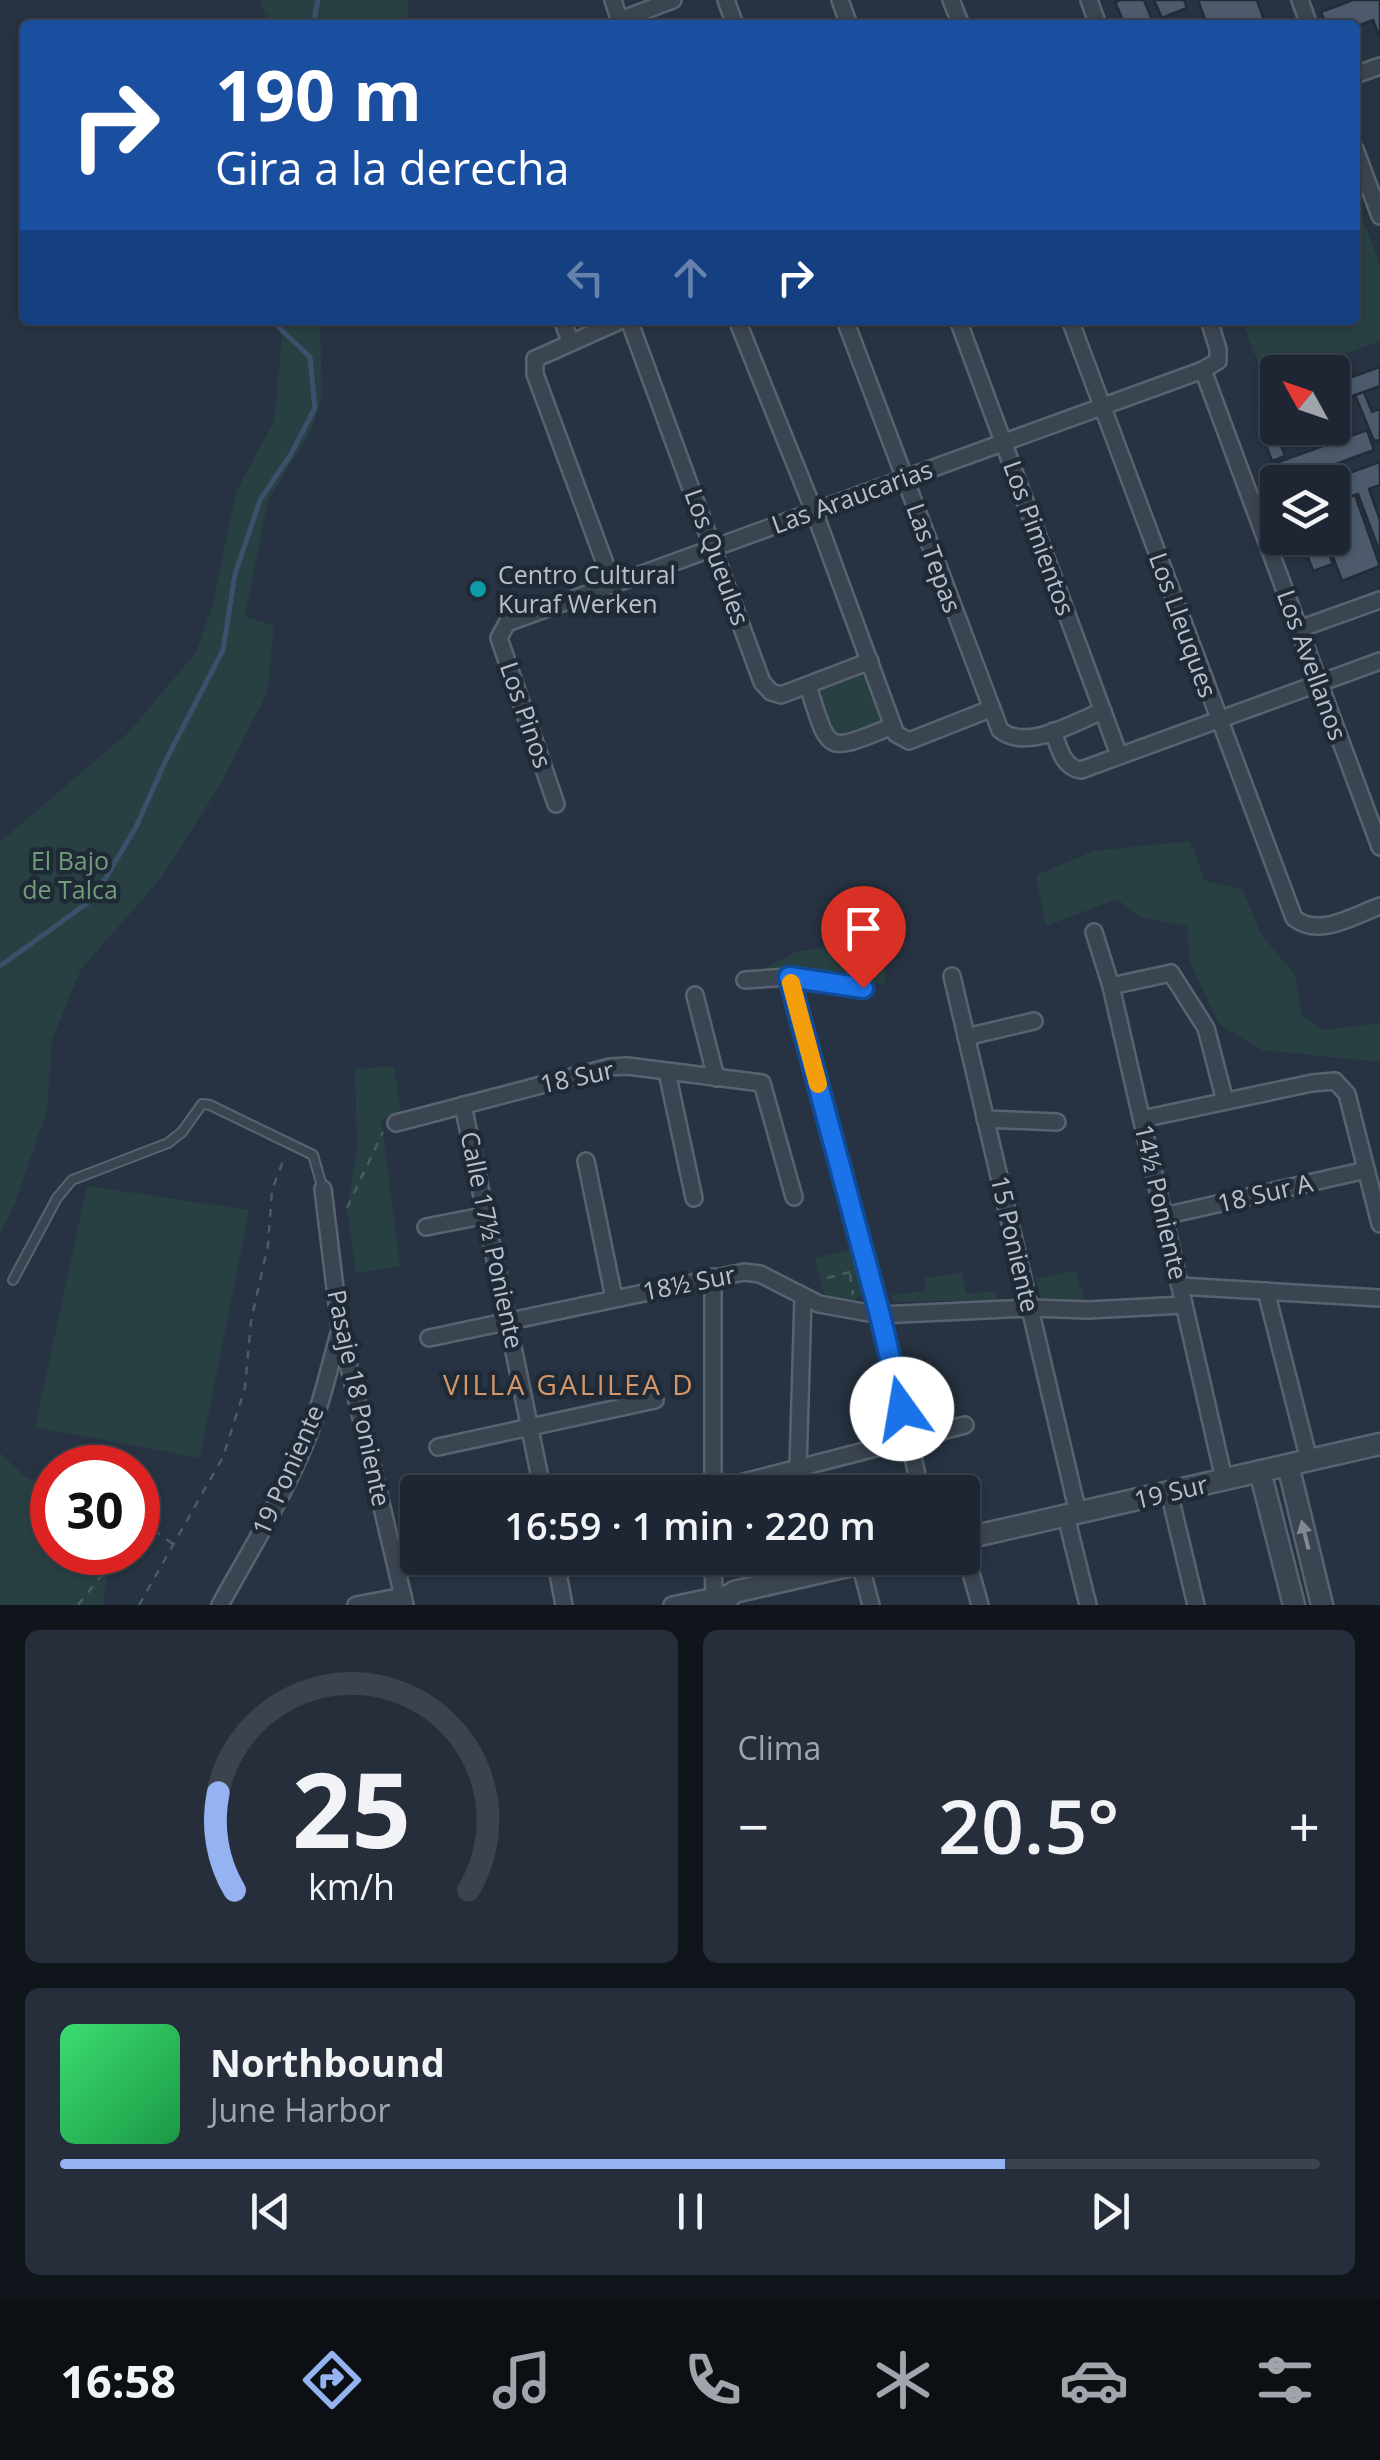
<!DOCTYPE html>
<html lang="es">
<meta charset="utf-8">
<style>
:root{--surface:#1d2632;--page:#252e3a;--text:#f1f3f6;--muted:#a0a5ac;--line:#3b434d;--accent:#95b2f1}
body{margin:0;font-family:"Open Sans",sans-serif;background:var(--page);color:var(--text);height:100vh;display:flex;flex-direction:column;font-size:38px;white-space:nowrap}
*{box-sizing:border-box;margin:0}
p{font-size:32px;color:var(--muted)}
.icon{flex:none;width:55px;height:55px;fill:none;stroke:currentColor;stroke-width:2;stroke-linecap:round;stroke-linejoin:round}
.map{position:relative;height:1605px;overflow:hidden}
.side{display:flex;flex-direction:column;gap:25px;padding:25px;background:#10151c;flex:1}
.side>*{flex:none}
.hud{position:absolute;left:20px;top:20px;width:1340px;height:305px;border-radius:10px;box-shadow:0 2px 8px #0004,0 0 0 2px var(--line);background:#1a4fa0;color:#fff;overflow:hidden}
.needle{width:65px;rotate:310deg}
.tools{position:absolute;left:1260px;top:355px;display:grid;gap:20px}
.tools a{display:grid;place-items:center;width:90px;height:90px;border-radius:10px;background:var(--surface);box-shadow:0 2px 8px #0004,0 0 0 2px var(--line);font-size:50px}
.speed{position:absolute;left:30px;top:1445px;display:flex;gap:20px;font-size:50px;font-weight:700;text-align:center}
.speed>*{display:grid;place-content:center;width:130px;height:130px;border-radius:50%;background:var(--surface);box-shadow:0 2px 8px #0004,0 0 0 2px var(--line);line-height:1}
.speed .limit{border:15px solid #d22;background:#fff;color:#111}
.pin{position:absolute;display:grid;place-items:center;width:85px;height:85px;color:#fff;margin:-102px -42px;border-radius:50% 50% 50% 0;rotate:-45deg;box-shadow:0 0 10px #0007}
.pin .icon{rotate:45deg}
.me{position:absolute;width:110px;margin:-55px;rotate:347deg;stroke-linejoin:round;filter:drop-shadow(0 0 8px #0008)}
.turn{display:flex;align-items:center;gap:35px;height:210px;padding:0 30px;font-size:45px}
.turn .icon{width:130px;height:130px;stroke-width:2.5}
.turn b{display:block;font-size:70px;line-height:85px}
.lanes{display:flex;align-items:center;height:95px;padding:0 30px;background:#0003;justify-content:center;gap:50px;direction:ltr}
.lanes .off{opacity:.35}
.big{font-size:75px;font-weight:600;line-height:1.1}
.side .tile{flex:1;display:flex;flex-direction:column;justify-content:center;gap:15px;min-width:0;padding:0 35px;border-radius:15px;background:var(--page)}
.side .dial{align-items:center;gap:0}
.dial svg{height:260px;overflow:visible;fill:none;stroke:var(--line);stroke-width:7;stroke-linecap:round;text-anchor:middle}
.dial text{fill:var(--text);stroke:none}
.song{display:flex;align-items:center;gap:30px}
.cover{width:120px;height:120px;border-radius:15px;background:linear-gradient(135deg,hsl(140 70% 55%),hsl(140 70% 35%))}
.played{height:10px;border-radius:5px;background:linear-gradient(90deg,var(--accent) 75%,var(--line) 75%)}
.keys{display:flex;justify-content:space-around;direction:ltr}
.heat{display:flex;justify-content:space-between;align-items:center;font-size:55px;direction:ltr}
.side .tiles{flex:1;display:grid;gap:25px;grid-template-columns:1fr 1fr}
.tile:last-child{grid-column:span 2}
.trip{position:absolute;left:400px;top:1475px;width:580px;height:100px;border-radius:10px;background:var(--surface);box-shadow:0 2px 8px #0004,0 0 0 2px var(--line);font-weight:600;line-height:100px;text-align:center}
.tabs{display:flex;height:160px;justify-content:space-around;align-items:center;background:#0c0f14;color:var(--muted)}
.tabs .icon{width:70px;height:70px}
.tabs .active{color:var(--accent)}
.tabs b{font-size:45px;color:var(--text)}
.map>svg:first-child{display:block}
.green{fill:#294043}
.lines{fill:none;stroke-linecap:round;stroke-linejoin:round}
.stream{stroke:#3d506b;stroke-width:5}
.building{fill:#4d5a6b;stroke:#222c39;stroke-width:2.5}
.service-casing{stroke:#59636f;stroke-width:12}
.minor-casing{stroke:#59636f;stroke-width:20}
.tertiary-casing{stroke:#59636f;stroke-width:25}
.path{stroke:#475d60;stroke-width:2.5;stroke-dasharray:8 8;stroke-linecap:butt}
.service{stroke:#3b4552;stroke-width:8}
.minor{stroke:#3b4552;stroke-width:15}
.tertiary{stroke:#3b4552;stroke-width:20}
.oneway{fill:#808995}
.route-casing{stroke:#114b97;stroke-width:25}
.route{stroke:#1a73e8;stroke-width:18}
.slow{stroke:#f59e0b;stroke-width:18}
.culture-dot{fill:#0f9aa8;stroke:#202a37;stroke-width:4}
.labels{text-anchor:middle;stroke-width:9;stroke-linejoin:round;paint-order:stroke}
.street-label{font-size:25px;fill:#b8c0cc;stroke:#202a37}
.poi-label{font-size:25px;fill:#b8c0cc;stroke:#202a37;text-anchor:start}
.park-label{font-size:25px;fill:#709c79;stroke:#202a37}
.neighbourhood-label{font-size:28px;letter-spacing:2.5px;fill:#d59769;stroke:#202a37}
</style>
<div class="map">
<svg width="1380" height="1605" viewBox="0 0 1380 1605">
<rect width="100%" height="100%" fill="#273342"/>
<!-- green -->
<g class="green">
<path d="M260,0h148v25h-139z"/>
<path d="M1355,198l25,67v76l-84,31h-18l-1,8 -11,4 -24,-64h113z"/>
<path d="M284,320h36l2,76 -11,35 -43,69 -23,117 29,8 -7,68 -47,92 -59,93 -80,91 -29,71 -5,70 -32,93 -15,32v-393l128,-109 68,-80 17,-50 23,-111 38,-71z"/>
<path d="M870,661l23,65 -63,17 -22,-57z"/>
<path d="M1190,841l15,40 37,8 19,45 35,42 5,39 22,15 57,-7v39l-118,-12 -42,-25 -30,-62 -3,-37 -45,-8 -25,-19 -71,27 -10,-51 58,-24z"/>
<path d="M838,946l48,3 -1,35 -122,-15 33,-17z"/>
<path d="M394,1066l7,47 -20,6 19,147 -44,7 -9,-65 10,-58 -2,-81z"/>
<path d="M87,1186l162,24 -49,248 -165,-31z"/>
<path d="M853,1249l15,42 -13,9 -30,-5 -10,-37z"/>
<path d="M1075,1271l10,30 -43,1 -6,-23z"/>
<path d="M962,1273l4,21 29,-3 2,9 -102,2 -4,-7 35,-4 -1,-13z"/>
<path d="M0,1453l24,23 28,14v62l58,1 -7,52h-103z"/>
</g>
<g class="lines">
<!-- stream -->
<g class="stream">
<path d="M313,25l5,-25"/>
<path d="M0,966l93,-67 43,-72 30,-67 57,-110 12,-76 25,-74 31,-46 24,-46 -5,-51 -39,-37"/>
</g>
</g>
<!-- building -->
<g class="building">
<path d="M1121,0h23l9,22 -28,3 -10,-23z"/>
<path d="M1154,0h30l3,8 -25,10z"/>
<path d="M1198,0h59l9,25h-59z"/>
<path d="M1353,0h27v38l-7,-18 -18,7 -29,-2 -5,-13z"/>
<path d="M1380,367v19l-48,18v-20z"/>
<path d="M1364,392l8,20 8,-3v31l-6,1 -19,-46z"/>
<path d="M1278,398v30h36l-35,12 6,16 -13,5 -10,-27 5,-2 -9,-27z"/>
<path d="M1367,430l7,20 -73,27 2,5h-23l-7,-18z"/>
<path d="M1380,462v23l-11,4 11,31v33l-22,-59 -26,9v-21h-8z"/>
<path d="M1355,495l25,71 -38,15 -16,-43h6v-35z"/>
<path d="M1301,538h22l10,26 -20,7z"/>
</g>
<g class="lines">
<defs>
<path id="service" d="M13,1280l44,-82 15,-18 96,-37 14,-11 20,-28 8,1 103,50 10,34"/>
<g id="minor">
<path d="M613,0l8,25"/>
<path d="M726,0l9,25"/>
<path d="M840,0l9,25"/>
<path d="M951,0l10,25"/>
<path d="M1089,0l9,25"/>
<path d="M1300,0l9,25"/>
<path d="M620,20l53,-20"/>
<path d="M1355,75l25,-9"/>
<path d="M1355,149l25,67"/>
<path d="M562,320l8,21"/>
<path d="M629,320l133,362 9,10 10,3 89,-34"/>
<path d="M737,320l77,191 82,223 13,7 81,-32"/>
<path d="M845,320l155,410c27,22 74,-8 103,-19"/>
<path d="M958,320l161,435"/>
<path d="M1070,320l224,598c25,20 59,-2 86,-12"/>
<path d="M1203,370l177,477"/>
<path d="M613,585l-78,-211v-15l87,-39"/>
<path d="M1299,629l81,-29"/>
<path d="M808,686c22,69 17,67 85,40"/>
<path d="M1053,731c6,16 9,36 28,39l299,-109"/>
<path d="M556,804l-57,-166 8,-15 696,-253 15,-9v-12l-9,-29"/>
<path d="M1094,932l17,54 113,493"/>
<path d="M952,976l126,537"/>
<path d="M789,977l91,338 41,177"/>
<path d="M745,980l44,-3 74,11"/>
<path d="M1111,986l60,-13 35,55 19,73"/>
<path d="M695,995l21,83"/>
<path d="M966,1037l68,-16"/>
<path d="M667,1072l27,126"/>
<path d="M463,1105l80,387"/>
<path d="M985,1119l72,3"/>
<path d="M1142,1119l170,-36 23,-2 12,13 33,130"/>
<path d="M396,1123l214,-56 17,-1 135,17 32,114"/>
<path d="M586,1161l28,137"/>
<path d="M323,1189l17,140 65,276"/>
<path d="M1164,1216l202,-46"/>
<path d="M426,1227l61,-12"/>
<path d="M713,1277v215"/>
<path d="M1180,1286l200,12"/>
<path d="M1266,1291l43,169"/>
<path d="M429,1338l315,-66 16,2 59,30 61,11 150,-7 58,2 96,-5"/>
<path d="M438,1447l217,-47"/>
<path d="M798,1469l5,-171"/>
<path d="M713,1490l252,-65"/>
<path d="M1169,1492l27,113"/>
<path d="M1066,1516l22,89"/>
<path d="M962,1541l18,64"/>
<path d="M555,1558l9,47"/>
<path d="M713,1558l1,38"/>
<path d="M860,1563l11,42"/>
<path d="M220,1605c35,-63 74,-125 97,-193 9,-27 15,-55 23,-82"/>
<path d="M356,1605l47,-9"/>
<path d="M672,1605l62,-13"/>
</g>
<g id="tertiary">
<path d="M1288,1465l34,140"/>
<path d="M1260,1471l34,134"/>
<path d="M962,1539l418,-95"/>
<path d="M721,1605l13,-13 149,-34"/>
</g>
</defs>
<!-- service casing -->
<use href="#service" class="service-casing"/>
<!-- minor casing -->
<use href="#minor" class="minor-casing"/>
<!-- tertiary casing -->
<use href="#tertiary" class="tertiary-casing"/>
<!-- path -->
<g class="path">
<path d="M347,1208l36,-76"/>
<path d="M850,1274l3,21"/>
<path d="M827,1278l23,-6"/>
<path d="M138,1534l16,-4 19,14"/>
<path d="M78,1605l42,-53"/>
<path d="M139,1605l84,-148 22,-69 6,-67 17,-76 4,-55 13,-34"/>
</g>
<!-- service -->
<use href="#service" class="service"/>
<!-- minor -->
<use href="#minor" class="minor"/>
<!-- tertiary -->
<use href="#tertiary" class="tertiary"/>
</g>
<!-- one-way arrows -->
<defs><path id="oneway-solid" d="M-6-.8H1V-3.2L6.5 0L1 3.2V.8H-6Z" transform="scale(2.5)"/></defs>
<use class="oneway" href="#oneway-solid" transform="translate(1305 1535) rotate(-104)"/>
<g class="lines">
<defs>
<path id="route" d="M863,988l-74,-11 91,338 22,94"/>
</defs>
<!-- route casing -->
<use href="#route" class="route-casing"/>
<!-- route -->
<use href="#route" class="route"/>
<!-- slow -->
<path class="slow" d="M791,983l27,101"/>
</g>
<!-- markers -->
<circle class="culture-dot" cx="478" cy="589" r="10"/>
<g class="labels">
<!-- street labels -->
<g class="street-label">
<text transform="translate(852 497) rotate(-20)" y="9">Las Araucarias</text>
<text transform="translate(1039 538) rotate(70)" y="9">Los Pimientos</text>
<text transform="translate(717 557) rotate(70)" y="9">Los Queules</text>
<text transform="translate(934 558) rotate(70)" y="9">Las Tepas</text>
<text transform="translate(1183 625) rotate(70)" y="9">Los Lleuques</text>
<text transform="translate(1312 665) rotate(70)" y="9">Los Avellanos</text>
<text transform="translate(526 715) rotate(71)" y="9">Los Pinos</text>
<text transform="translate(577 1077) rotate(-12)" y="9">18 Sur</text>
<text transform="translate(1265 1193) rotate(-13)" y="9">18 Sur A</text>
<text transform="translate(1161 1202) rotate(77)" y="9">14½ Poniente</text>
<text transform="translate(492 1240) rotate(78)" y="9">Calle 17½ Poniente</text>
<text transform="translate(1015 1244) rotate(77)" y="9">15 Poniente</text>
<text transform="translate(689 1283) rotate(-11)" y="9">18½ Sur</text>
<text transform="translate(359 1398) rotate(78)" y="9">Pasaje 18 Poniente</text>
<text transform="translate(288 1470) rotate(-66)" y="9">19 Poniente</text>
<text transform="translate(1171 1492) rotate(-13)" y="9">19 Sur</text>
</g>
<!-- poi labels -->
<g class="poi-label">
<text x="498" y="584">Centro Cultural<tspan x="498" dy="29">Kuraf Werken</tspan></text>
</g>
<!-- park labels -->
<g class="park-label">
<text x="70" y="870">El Bajo<tspan x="70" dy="29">de Talca</tspan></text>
</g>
<!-- neighbourhood labels -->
<g class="neighbourhood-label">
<text x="569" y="1395">VILLA GALILEA D</text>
</g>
</g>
</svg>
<div class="tools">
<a><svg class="needle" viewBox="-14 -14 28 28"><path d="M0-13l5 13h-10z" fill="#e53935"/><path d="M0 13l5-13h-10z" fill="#a0a5ac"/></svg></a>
<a><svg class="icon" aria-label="layers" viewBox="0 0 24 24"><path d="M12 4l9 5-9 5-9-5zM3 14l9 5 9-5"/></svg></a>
</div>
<div class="speed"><div class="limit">30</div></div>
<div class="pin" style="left:863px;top:988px;background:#d93025"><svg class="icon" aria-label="arrive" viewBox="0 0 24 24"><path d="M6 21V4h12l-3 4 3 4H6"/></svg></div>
<svg class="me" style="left:902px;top:1409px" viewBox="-20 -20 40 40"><circle r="19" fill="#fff"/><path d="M0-13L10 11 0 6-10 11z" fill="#1a73e8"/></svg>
<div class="trip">16:59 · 1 min · 220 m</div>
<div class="hud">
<div class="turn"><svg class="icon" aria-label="right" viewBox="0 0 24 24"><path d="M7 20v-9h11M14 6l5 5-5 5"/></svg><div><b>190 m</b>Gira a la derecha</div></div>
<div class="lanes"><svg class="icon off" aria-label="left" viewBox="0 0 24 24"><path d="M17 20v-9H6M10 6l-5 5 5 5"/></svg><svg class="icon off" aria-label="ahead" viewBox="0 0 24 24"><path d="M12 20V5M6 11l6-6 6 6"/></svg><svg class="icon" aria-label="right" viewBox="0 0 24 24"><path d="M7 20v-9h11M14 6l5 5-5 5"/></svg></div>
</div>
</div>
<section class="side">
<div class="tiles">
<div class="tile dial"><svg viewBox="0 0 100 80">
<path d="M14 69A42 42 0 1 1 86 69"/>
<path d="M14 69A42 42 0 0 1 9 39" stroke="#95b2f1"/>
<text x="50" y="56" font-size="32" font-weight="700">25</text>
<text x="50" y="72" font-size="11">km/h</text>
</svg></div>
<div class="tile"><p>Clima</p>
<div class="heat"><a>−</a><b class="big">20.5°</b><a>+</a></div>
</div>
<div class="tile">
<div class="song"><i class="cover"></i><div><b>Northbound</b><p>June Harbor</p></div></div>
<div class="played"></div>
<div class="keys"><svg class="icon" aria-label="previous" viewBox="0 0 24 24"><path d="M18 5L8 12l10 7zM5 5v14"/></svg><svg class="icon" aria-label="pause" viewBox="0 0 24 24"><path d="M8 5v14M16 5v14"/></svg><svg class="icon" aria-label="next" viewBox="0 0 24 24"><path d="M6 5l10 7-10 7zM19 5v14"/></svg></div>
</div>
</div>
</section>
<nav class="tabs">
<b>16:58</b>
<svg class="icon active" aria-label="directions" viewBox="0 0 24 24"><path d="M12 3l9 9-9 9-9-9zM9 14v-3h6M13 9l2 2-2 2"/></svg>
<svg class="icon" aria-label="music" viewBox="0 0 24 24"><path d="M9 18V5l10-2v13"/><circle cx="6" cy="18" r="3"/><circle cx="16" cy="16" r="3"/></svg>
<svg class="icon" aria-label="phone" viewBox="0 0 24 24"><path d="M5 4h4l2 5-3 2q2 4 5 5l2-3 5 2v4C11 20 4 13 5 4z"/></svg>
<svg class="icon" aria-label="climate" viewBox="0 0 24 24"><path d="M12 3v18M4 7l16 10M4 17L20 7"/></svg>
<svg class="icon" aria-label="car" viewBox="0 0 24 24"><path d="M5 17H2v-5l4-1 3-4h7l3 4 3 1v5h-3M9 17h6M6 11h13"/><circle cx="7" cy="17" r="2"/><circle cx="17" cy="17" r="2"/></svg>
<svg class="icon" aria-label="filters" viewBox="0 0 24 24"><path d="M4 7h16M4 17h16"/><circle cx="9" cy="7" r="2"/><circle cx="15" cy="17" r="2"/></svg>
</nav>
